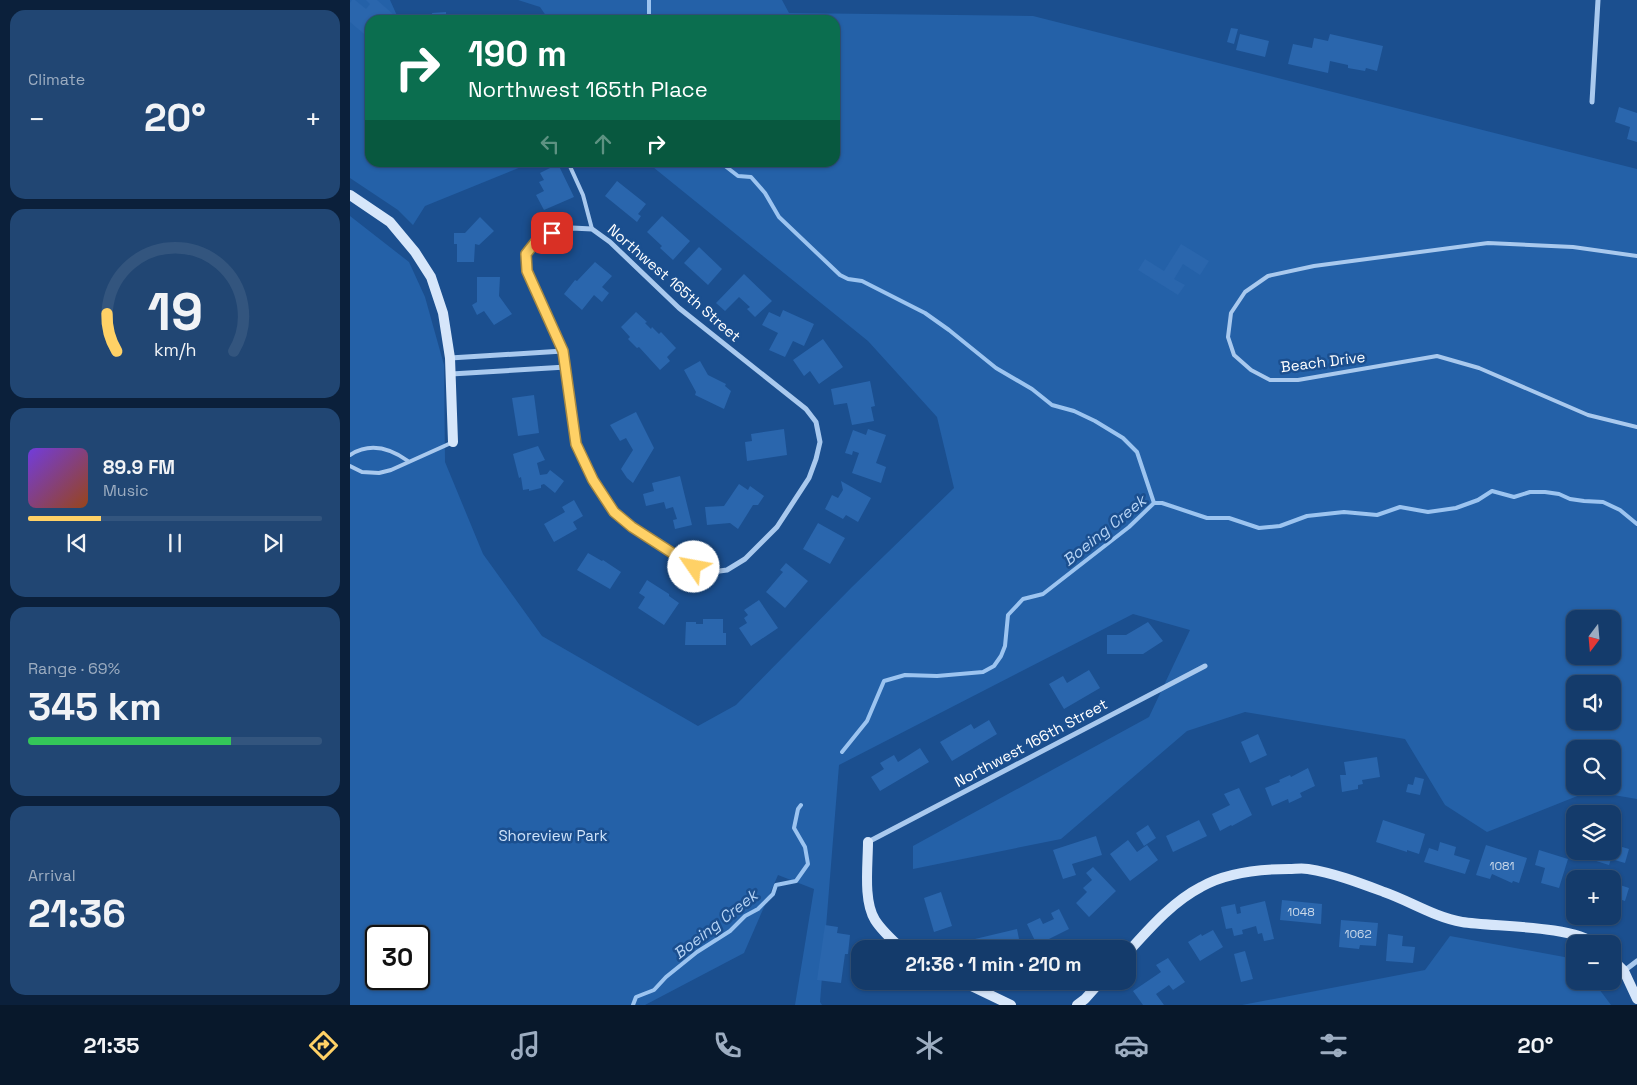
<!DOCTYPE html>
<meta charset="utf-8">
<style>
:root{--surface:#143b6b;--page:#214673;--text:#f1f3f6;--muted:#9dadc1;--line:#33557e;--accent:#ffd166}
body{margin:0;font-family:"Space Grotesk",sans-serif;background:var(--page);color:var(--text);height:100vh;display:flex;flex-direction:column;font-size:19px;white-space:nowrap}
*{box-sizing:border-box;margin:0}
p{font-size:16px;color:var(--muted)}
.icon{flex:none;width:28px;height:28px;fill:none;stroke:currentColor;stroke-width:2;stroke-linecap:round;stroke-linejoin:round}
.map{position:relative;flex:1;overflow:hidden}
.side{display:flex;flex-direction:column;gap:10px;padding:10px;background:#0b203b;width:350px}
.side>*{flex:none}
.banner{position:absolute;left:15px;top:15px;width:475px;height:152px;border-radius:15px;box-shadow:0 1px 4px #0004,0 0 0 1px var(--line);background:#0b6e4f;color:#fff;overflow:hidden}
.needle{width:32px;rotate:196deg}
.tools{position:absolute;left:1216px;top:610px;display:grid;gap:10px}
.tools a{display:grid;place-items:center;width:55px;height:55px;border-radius:10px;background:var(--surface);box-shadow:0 1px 4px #0004,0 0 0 1px var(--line);font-size:25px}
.speed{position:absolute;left:15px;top:925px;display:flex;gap:10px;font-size:25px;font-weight:700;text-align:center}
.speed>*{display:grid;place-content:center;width:65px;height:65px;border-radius:50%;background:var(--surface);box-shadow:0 1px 4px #0004,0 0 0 1px var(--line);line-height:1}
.speed .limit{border:2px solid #111;border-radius:8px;background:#fff;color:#111}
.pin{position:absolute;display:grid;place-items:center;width:42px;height:42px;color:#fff;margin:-21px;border-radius:10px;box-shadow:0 2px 8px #0006}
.me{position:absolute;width:55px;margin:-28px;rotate:303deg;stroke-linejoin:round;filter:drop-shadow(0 0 4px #0008)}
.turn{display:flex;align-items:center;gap:18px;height:105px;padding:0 20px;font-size:22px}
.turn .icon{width:65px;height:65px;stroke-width:2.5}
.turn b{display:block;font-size:35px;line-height:42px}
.lanes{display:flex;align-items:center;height:48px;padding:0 20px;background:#0003;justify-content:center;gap:25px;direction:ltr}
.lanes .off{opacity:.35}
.big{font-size:38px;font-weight:700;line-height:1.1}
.side .card{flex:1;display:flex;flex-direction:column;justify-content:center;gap:8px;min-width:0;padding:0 18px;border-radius:15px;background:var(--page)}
.side .dial{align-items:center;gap:0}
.dial svg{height:130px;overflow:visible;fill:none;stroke:var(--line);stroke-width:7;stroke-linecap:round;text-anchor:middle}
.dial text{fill:var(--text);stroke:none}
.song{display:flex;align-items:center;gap:15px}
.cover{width:60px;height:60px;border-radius:8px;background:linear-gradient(135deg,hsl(260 70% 55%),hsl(20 70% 35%))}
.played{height:5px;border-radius:2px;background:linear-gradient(90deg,var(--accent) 25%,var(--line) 25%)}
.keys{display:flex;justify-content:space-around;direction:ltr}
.heat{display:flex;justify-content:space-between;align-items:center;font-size:28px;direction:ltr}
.charge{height:8px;border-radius:4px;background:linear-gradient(90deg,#34c759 69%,var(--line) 0)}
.trip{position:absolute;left:501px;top:940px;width:285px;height:50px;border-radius:15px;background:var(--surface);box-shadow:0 1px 4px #0004,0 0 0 1px var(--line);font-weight:700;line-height:50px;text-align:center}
.dock{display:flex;height:80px;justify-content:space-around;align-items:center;background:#08182b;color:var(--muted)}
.dock .icon{width:35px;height:35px}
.dock .selected{color:var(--accent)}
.dock b{font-size:22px;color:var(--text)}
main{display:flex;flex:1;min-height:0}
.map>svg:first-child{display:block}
.green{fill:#2461a8;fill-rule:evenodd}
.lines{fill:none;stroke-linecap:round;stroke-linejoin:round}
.stream{stroke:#9cc4f0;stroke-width:4}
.building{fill:#2a66ad}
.lane{stroke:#a9c9ee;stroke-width:4}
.street{stroke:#a9c9ee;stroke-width:5}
.secondary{stroke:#d6e6fa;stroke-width:10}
.route-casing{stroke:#a68842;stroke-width:12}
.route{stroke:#ffd166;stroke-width:9}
.labels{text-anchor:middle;stroke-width:5;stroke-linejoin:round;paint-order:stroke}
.number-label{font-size:12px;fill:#cad9ea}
.street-label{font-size:15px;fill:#fff;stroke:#1b4f8f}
.park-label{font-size:15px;fill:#cfe3fa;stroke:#1b4f8f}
.water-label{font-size:16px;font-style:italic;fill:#b5d3f5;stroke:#1b4f8f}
</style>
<main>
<section class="side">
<div class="card"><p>Climate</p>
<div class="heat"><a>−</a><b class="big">20°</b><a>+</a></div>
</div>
<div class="card dial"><svg viewBox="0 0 100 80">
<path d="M14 69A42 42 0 1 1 86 69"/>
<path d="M14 69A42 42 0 0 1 8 46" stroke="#ffd166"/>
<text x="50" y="56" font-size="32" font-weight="700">19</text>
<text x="50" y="72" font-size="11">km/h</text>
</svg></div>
<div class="card">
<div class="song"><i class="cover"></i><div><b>89.9 FM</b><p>Music</p></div></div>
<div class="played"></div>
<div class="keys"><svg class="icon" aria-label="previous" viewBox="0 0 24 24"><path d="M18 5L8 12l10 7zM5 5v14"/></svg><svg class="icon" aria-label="pause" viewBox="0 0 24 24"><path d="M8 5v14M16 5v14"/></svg><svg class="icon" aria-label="next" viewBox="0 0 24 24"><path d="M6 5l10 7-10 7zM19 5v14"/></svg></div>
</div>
<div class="card"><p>Range · 69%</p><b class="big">345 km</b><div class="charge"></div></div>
<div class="card"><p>Arrival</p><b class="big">21:36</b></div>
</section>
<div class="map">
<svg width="1287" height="1005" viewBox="0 0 1287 1005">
<rect width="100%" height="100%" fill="#1b4f8f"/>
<!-- green -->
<g class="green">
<path d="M0,0h40l9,20h-29v142l161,1 -106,43 -12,19 -15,-15 -48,-32z"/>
<path d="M168,0h264l7,13 244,3 604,153v630l-47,-8 -103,41 -42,-27 -40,-66 -160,-27 -58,19 -126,108 -148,30v-23l236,-129 41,-87 -57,-16 -294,151 -19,237 2,3h-27l19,-116 -36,-14 -34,78 -99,52h-295v-789l59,46 16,35 19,68 1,97 38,92 59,82 156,90 38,-21 115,-117 103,-100 -17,-71 -69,-76 -220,-178 187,-1v-142h-286l-9,-13zM1225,619h37v37h-37zM1225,684h37v37h-37zM1225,749h37v37h-37zM26,936h43v43h-43z"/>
<path d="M1100,936l125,23v22h18l18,24h-369l183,-35z"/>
</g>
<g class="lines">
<!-- stream -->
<g class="stream">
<path d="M299,20v-20"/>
<path d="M370,162l18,14 13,1 14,16 14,24 61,58 8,4 14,2 63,32 24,17 47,38 36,21 20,16 22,6 21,10 28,17 14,14 17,51"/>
<path d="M492,752l25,-31 17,-40 21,-6 32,1 46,-4 11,-6 7,-10 4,-10 3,-31 15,-16 20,-5 86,-67 25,-24h8l45,15h22l30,10 21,-2 27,-10 37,-4 33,3 23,-8 28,5 28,-4 22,-8 14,-9 22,6 16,-5h15l14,2 11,5 14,2 19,1 17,8 17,14"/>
<path d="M283,1005l3,-8 18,-7 12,-13 31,-25 33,-21 15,-15 13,-7 15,-15 3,-9 20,-4 12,-17 -3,-17 -11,-19 4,-19 3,-4"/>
</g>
</g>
<!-- building -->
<g class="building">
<path d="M2,0h3l11,9 4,-5 -4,-4h11l17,15 -4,5h-20v19l-20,-17v-19z"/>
<path d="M96,12v8h-13l-1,-7z"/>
<path d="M881,28l7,1 -4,15 -7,-2z"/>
<path d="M890,34l29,7 -4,16 -29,-7z"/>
<path d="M980,34l53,12 -6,25 -11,-3 -1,3 -17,-3v-3l-18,-4 -2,12 -40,-9 5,-20 19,4 2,-10 14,3z"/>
<path d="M1269,107l18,6v29l-10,-3 3,-12 -15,-5z"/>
<path d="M208,164l16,33 -30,13 -8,-15 8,-4 -5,-9 5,-2 -4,-7z"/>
<path d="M267,181l29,23 -8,10 3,2 -4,6 -32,-26z"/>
<path d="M312,216l28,25 -17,19 -13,-12 2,-2 -15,-14z"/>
<path d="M130,217l14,14 -15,14 -4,-1 -1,18h-17v-18h-3v-11h11z"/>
<path d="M831,244l28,17 -9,14 -17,-11 -9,15 11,6 -7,10 -40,-25 7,-11 19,12z"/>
<path d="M349,247l23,22 -14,16 -24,-22z"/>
<path d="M245,262l17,14 -10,11 7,6 -7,9 -8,-7 -12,15 -18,-16 11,-14 2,1z"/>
<path d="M394,274l28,27 -17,16 -8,-8 3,-2 -11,-10 -14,14 -9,-8z"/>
<path d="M127,277h23l-1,19 13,18 -18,11 -10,-14 -7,4 -5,-10 5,-3z"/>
<path d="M433,310l31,14 -10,22 -11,-5 -8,16 -16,-7 9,-17 -16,-8 7,-13 11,5z"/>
<path d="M286,312l11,10 -2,1 6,6 1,-2 7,7 2,-2 15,16 -9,9 3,4 -10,9 -21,-23 -2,1 -9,-9 2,-2 -9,-10z"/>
<path d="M473,339l20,28 -24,17 -9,-13 -6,5 -11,-16z"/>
<path d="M350,361l8,14 18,9 -1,2 6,5 -7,18 -29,-14 1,-3 -12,-22z"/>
<path d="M520,381l5,25 -4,1 3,14 -22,4 -5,-22 -13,2 -3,-16z"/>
<path d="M184,395l5,38 -21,3 -6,-38z"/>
<path d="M286,412l18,36 -21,35 -6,-5 -6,-9 12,-19 -7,-12 -6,3 -10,-16z"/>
<path d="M434,429l3,26 -40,6 -2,-19 7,-1 -1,-7z"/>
<path d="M518,429l18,6 -10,28 10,4 -5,16 -29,-10 7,-20 -6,-2 -1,4 -7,-2 8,-23 13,5z"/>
<path d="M188,446l7,14 -8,3 3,12 7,-1 3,-4 14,11 -9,12 -11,-9 -3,1v3l-12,3v-2l-6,1 -2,-13 -2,1 -6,-24z"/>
<path d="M330,476l12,49 -17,4 -2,-9 4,-1 -4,-12 -7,2 -2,-7 -18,4 -3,-12 11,-3 -2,-8z"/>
<path d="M491,481l30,17 -13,24 -12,-7 -3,4 -18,-10 7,-14 6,3 5,-8z"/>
<path d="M389,484l9,6 2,-4 14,10 -6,9h-5l-15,24 -8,-6 -23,2 -2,-18 19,-1z"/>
<path d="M224,500l9,16 -10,6 4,7 -23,13 -10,-18 21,-12 -3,-5z"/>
<path d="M468,523l27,15 -15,26 -27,-15z"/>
<path d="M238,553l14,8 1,-1 18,12 -11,17 -33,-19z"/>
<path d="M436,563l22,18 -23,27 -19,-16 17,-20 -3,-2z"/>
<path d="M297,580l22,14v2l10,7 -15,22 -26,-17 7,-11 -6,-4z"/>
<path d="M409,600l19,28 -27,18 -12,-18 8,-5 -3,-5 4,-3 -4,-5z"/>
<path d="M353,619h20v14h3v12h-41l1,-23h10v2h7z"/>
<path d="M798,622l15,19 -20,13h-36v-19h19z"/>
<path d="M739,670l11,18 -36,21 -15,-25 14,-8 4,7z"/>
<path d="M639,720l8,14 -45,27 -12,-19 31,-18 3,5z"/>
<path d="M908,734l9,21 -17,8 -9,-21z"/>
<path d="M570,748l9,14 -49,29 -9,-14 13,-8 -4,-6 14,-8 4,7z"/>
<path d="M1027,757l3,20 -18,3 1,4 -5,1v4l-16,3 -2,-17h6l-2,-13z"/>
<path d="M958,768l7,18 -15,7 2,4 -13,6 -1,-4 -16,7 -7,-18 15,-6 -1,-2 11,-5 1,2z"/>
<path d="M1065,777l9,2 -4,16 -14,-3 2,-8 5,1z"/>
<path d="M889,788l13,27 -20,11 -1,-1 -11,6 -8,-17 18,-9 -6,-11z"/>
<path d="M849,820l8,16 -34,16 -7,-16z"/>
<path d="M1033,820l42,14 -6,20 -12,-4v2l-31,-10z"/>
<path d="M798,825l8,13 -12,8 -8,-13z"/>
<path d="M746,836l6,19 -30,9 4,11 -13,4 -10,-29z"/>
<path d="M778,840l9,12 10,-7 11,15 -28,21 -20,-27z"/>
<path d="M1090,842l16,5 -2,8 16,5 -5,14 -41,-12 5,-14 9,3z"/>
<path d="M1262,844l17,5 -4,14 -14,-4 -2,6 -16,-5 3,-9h16z"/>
<path d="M1136,845l41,13 -8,25 -6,-2 -1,2 -20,-9 -2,5 -14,-4z"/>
<path d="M1189,850l29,9 -9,29 -18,-5 4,-15 -10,-3z"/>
<path d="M743,867l23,24 -27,26 -13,-14 11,-11 -4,-4 9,-8 -6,-7z"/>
<path d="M1267,884l12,4 -4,13 -12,-4z"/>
<path d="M591,892l11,34 -18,6 -10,-34z"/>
<path d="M932,900l40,4 -1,20 -41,-4z"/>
<path d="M915,901l9,38 -10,2 -2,-8 -4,1 -2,-8 -14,4 1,4 -9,2 -2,-8 -6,1 -5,-22 14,-3 2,10 4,-1 -1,-6z"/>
<path d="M709,909l10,20 -20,10 4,10h-18l-2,-4 3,-2 -9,-19 13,-6 3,6 11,-5 -3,-6z"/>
<path d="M991,920l37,3 -2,23 -16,-1 -1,4 -20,-2z"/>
<path d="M475,925l13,2 -1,6 13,2 -2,19h-3l-4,29 -24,-3z"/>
<path d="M667,929l4,20h-44l-2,-10z"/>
<path d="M863,930l10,17 -23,14 -12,-19 13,-8 1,2z"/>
<path d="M1038,934l15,2 -1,10 13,1 -2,16 -27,-2z"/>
<path d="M895,951l8,28 -12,3 -7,-28z"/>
<path d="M818,958l17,24 -12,8 -4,-5 -13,9 8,11h-21l-10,-14 28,-19 -5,-7z"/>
</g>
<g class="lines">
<!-- lane -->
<g class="lane">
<path d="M218,162l15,33 9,34"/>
<path d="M1287,256l-64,-9 -85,-4 -174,23 -46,10 -23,16 -14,21 -3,24 6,18 17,15 19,10h28l139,-24 42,12 109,47 49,12"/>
<path d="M0,455c20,-13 40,-7 58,6"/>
<path d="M0,466l12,6 17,1 12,-3 60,-27"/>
</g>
<!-- street -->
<g class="street">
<path d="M1242,102l6,-102"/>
<path d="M222,228l20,1 18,13 69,66 127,101 10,13 4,20 -4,17 -7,19 -32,49 -32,32 -18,11 -15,2 -18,-5 -62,-40 -18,-15 -21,-32 -17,-36 -13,-93 -36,-80 -1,-17 11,-14 15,-7z"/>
<path d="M100,358l113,-7"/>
<path d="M101,374l115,-7"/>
<path d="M518,842l337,-176"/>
<path d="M1274,971l13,-10"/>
</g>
<!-- secondary -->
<g class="secondary">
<path d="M0,195l40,27 25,30 16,25 12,36 7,45 3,84"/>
<path d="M518,842c0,22 -5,59 7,78 7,11 17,20 27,29"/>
<path d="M778,952c21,-23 44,-50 73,-65 26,-15 58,-18 88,-18 6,0 13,-1 19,0 26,4 52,14 76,23 26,9 50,25 78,30 31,5 110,3 133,22"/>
<path d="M1262,959l12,12 13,28"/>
<path d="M611,981l50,24"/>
<path d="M727,1005l8,-6 16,-18"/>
</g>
</g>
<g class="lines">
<defs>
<path id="route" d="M202,233l-15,7 -11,14 1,17 36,80 13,93 17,36 21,32 18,15 62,40"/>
</defs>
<!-- route casing -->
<use href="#route" class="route-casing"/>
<!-- route -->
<use href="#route" class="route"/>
</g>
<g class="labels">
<!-- number labels -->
<g class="number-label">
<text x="1152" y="870">1081</text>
<text x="951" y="916">1048</text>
<text x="1008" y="938">1062</text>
</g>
<!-- street labels -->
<g class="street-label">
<text transform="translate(324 283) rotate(41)" y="5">Northwest 165th Street</text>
<text transform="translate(973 362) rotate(-7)" y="5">Beach Drive</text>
<text transform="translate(681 743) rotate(-28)" y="5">Northwest 166th Street</text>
</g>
<!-- park labels -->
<g class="park-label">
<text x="203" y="841">Shoreview Park</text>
</g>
<!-- water labels -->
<g class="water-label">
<text transform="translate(754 530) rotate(-39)" y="6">Boeing Creek</text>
<text transform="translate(365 924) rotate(-38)" y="6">Boeing Creek</text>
</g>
</g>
</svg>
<div class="tools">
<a><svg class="needle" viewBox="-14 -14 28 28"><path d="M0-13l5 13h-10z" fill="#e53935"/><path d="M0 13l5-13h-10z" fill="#9dadc1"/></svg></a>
<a><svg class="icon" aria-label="sound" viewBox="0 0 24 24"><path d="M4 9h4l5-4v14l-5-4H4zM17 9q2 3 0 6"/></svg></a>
<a><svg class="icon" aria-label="search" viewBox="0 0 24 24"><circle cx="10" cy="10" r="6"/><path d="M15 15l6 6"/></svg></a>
<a><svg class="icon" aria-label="layers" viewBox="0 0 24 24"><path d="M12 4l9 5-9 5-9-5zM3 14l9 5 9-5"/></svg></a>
<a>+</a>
<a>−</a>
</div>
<div class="speed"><div class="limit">30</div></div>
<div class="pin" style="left:202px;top:233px;background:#d93025"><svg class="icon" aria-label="arrive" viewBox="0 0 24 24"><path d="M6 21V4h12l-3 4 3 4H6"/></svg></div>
<svg class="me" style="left:344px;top:567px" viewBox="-20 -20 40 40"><circle r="19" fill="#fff"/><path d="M0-13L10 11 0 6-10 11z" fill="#ffd166"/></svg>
<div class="trip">21:36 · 1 min · 210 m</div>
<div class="banner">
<div class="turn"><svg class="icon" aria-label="right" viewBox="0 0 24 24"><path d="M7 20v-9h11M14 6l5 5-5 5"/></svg><div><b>190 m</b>Northwest 165th Place</div></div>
<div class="lanes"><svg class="icon off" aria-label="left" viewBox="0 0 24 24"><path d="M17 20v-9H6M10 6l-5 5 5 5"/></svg><svg class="icon off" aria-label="ahead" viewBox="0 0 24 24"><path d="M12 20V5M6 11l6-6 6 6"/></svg><svg class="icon" aria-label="right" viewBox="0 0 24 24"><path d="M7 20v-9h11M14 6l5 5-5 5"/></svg></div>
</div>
</div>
</main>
<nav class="dock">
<b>21:35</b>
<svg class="icon selected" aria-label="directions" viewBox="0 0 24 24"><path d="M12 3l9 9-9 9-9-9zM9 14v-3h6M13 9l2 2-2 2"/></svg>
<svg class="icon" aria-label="music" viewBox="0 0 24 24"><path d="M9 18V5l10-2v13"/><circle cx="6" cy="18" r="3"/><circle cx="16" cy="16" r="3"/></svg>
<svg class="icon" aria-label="phone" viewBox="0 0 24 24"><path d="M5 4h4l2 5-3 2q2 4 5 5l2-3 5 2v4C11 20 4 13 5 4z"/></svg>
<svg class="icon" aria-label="climate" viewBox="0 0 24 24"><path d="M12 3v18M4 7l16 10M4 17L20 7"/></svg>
<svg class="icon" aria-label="car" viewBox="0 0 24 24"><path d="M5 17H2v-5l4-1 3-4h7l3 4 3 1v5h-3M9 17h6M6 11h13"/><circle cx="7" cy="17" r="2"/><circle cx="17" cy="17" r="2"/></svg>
<svg class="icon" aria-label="filters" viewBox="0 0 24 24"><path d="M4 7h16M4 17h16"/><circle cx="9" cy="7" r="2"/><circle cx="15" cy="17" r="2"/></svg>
<b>20°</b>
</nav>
